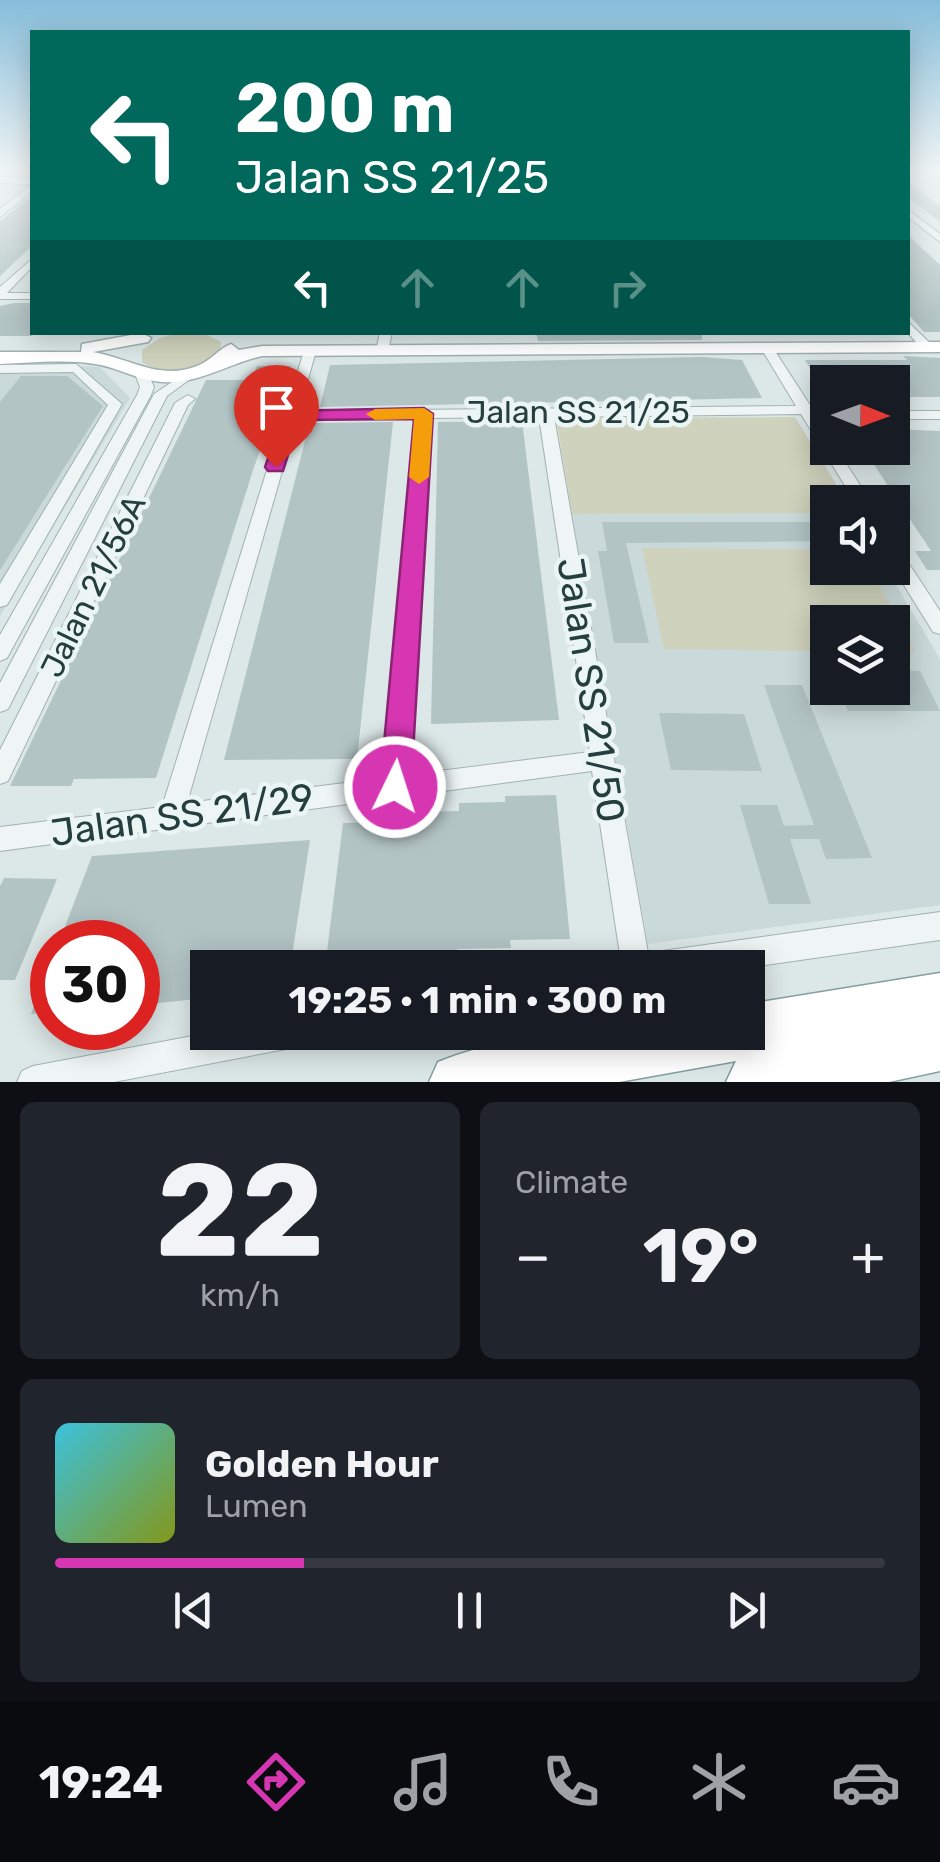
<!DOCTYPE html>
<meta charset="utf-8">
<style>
:root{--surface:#171b24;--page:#20242c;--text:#f1f3f6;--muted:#9ea1a6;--line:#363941;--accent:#d736b2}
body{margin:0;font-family:Rubik,sans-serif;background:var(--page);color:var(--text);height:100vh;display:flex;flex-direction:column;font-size:38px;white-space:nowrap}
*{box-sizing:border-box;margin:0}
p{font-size:32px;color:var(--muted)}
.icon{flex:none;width:55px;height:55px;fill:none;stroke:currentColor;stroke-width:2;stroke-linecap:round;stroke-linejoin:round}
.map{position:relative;height:1082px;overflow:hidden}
.panel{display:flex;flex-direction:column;gap:20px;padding:20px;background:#0d0f14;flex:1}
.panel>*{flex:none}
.hud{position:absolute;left:30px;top:30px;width:880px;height:305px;border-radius:0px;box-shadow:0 5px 25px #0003;background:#00695c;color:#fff;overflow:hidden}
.needle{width:65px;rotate:91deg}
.fabs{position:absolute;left:810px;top:365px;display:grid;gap:20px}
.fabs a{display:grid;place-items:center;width:100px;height:100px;border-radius:0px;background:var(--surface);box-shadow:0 5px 25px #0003;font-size:50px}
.speed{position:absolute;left:30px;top:920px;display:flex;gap:20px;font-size:50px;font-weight:700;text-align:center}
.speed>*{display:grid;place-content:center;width:130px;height:130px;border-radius:50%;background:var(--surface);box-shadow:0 5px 25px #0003;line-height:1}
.speed .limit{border:15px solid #d22;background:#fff;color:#111}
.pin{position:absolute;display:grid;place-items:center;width:85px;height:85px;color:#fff;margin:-102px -42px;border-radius:50% 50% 50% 0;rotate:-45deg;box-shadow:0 0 10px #0007}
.pin .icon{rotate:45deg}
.me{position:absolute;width:110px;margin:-55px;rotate:4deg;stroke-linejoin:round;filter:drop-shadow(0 0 8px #0008)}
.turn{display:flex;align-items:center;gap:35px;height:210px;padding:0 40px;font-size:45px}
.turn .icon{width:130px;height:130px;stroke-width:2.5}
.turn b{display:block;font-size:70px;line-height:85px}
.lanes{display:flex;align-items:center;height:95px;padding:0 40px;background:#0003;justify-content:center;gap:50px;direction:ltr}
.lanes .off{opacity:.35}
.big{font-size:75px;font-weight:700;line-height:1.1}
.panel .card{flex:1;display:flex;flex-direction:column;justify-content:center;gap:15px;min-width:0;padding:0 35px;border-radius:15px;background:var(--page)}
.panel .dial{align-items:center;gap:0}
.dial b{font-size:130px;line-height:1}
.song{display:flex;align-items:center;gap:30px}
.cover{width:120px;height:120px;border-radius:15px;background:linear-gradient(135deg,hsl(190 70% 55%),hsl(70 70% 35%))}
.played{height:10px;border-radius:5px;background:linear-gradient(90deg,var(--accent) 30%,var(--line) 30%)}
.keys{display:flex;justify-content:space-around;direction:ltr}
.heat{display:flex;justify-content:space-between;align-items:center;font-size:55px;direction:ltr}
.panel .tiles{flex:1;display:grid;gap:20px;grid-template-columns:1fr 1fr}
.card:last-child{grid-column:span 2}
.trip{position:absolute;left:190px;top:950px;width:575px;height:100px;border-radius:0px;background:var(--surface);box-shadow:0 5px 25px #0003;font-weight:700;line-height:100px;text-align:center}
.tab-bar{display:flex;height:160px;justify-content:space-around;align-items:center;background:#090b0e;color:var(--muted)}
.tab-bar .icon{width:70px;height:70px}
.tab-bar .active{color:var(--accent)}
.tab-bar b{font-size:45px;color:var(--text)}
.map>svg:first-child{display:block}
.built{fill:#cad9d9;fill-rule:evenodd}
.green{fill:#cfd2bc}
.building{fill:#b3c4c4}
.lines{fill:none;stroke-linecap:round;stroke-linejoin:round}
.street-casing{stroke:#a1b1b1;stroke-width:2}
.secondary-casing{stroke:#a1b1b1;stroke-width:3}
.highway-casing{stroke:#829f9e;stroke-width:3}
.street{fill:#eff5f5;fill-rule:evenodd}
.secondary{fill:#fff;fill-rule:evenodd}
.highway{fill:#fff;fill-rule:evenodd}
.route{fill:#d736b2;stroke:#8c2374;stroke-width:2.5}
.slow{fill:#f59e0b}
.labels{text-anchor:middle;stroke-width:9;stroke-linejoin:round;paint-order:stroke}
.street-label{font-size:32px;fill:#253e3e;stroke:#ebf5f5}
.near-street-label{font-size:38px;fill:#253e3e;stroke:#ebf5f5}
</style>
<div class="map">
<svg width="940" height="1082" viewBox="0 0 940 1082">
<rect width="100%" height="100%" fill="#dce7e7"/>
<!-- built -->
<g class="built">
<path d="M38,364l62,3 30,31 -130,218v-251z"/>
<path d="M827,513l1,55h58l54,91v246l-292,39 -76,-430zM828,622h64v66h-64z"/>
</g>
<!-- green -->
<g class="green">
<path d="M178,333h25l18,9 -1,10c-21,17 -54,27 -78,10v-12l18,-12z"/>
<path d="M795,417l52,85h-19l-1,11 -255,1 -16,-96z"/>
<path d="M642,548l185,2 1,18h42l45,84h-22l-1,-30h-64l-1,29 -163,-2z"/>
</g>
<!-- building -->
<g class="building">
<path d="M908,181l32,25v16l-32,-25z"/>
<path d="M32,196v50l-32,30v-55z"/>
<path d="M908,235l32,30v67h-16l-16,-18z"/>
<path d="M14,303h18v33h-32v-30z"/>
<path d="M536,332h166v8l-164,1z"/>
<path d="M903,356l37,2v39h-48v-15h-66l-5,-7h-7l-9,-15h102z"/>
<path d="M702,357l40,3 20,38 -442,9 10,-42z"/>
<path d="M257,366h34l-37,101 -98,311 -82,1 -3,7h-61l196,-406h45z"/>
<path d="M21,376h46l36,30 -103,164v-168z"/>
<path d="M522,421l37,299 -128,4 7,-302z"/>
<path d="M393,422l-36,337 -133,1 84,-331h6l2,-6z"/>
<path d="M892,429l48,2v139h-13l-12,-19h16l-68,-103h29z"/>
<path d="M602,522h226v19l-202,2 23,100h-35l-16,-92h9z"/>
<path d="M892,670l28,1 20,40h-92l-10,-23h54z"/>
<path d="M764,685h38l70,173 -46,1 -7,-20h-29l21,65h-42l-29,-99h37l7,21 30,-1z"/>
<path d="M659,713l85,1 18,57 -91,-1z"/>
<path d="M556,795l14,144 -60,1 1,8 -54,1v12l-132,7 18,-145 44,-1 1,-9 71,-2v-8l46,-1v-6z"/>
<path d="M310,840l-20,128h-82v30l-70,7v-63h-79l33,-86z"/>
<path d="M4,878l53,1 -42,101h-15v-94z"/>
<path d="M51,962l1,50 -21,2z"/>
</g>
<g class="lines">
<defs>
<g id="street">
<path d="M922,169h9l9,5v7z"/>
<path d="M0,177l32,2v5l-32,-1z"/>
<path d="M29,186h3v6l-32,25v-8z"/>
<path d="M908,210l32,24v8l-32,-25z"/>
<path d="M32,259v8l-25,26h25v6h-32v-12z"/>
<path d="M908,322l23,22v6h-8l-16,-18z"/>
<path d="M380,332h12l-4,19 -6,4 -6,-4z"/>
<path d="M767,344l6,4 55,85v15h8l35,54h-16l-54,-88 -247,3 94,536 292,-41v28l-196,28h-122l-30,-197 -592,80v-24l162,-20 143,-459 11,3 -17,60 497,-5 -35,-58zM539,417l51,335 -182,23 23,-357zM416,418l-32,360 -197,25 110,-384z"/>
<path d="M76,364l46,40 -115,201 -7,2v-23l108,-179 -35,-33 -73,1v-8z"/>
<path d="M142,370l5,1 7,16 -3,8 -144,263 -7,3v-26l137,-240 3,-8 -5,-13z"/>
<path d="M190,370l7,4 -30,22 -159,313 -8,3v-29l154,-289z"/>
<path d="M188,395l7,4 -7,6 -180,376 -8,3v-34l175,-347z"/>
<rect x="892" y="411" width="48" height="8"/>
<path d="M892,545l6,2 42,64v23l-7,-2 -41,-66z"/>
<path d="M214,1032h97l-4,11 -11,4 -182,35h-97l5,-11 11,-5z"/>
</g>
<path id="secondary" d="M142,333l9,5 -3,4 -55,10c36,6 67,29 104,14 14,-5 22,-18 34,-22l8,6 23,-4 678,-4v10l-678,4c-31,7 -59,25 -90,26 -29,2 -50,-14 -77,-18 -31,-5 -64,-1 -95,0v-12h81l1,-8z"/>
<path id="highway" d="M940,973v98l-51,11h-163l10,-21 -117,21h-190l9,-20c90,-38 212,-30 310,-30v-28z"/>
</defs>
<!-- street casing -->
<use href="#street" class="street-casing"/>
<!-- secondary casing -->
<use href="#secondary" class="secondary-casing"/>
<!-- highway casing -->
<use href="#highway" class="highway-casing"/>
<!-- street -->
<use href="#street" class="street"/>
<!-- secondary -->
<use href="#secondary" class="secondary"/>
<!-- highway -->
<use href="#highway" class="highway"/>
</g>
<!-- sky -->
<linearGradient id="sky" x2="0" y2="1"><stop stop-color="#86bdda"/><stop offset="0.53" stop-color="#eff4f4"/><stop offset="1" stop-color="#eff4f4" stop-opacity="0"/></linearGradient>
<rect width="940" height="320" fill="url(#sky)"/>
<!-- route -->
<path class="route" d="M424,408l9,6 -22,373 -5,10 -11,4 -11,-4 -4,-10 34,-368 -115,1 -16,51h-15l-3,-4 19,-56z"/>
<!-- slow -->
<path class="slow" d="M424,408l9,6 -4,63 -10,7 -10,-7 5,-58 -39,1 -9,-6 9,-5z"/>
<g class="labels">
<!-- street labels -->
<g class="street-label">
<text x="578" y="423">Jalan SS 21/25</text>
<text transform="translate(93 586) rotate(-64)" y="11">Jalan 21/56A</text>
</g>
<!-- near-street labels -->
<g class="near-street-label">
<text transform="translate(591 690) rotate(81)" y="13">Jalan SS 21/50</text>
<text transform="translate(182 815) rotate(-8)" y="13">Jalan SS 21/29</text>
</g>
</g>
</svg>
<div class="fabs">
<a><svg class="needle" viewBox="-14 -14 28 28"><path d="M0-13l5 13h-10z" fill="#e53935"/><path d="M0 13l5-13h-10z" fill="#9ea1a6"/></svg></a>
<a><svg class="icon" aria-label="sound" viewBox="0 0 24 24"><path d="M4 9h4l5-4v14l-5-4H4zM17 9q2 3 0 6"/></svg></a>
<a><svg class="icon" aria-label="layers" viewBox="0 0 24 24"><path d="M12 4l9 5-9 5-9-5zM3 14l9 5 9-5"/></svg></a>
</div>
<div class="speed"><div class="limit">30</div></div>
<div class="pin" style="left:276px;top:467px;background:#d93025"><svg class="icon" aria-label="arrive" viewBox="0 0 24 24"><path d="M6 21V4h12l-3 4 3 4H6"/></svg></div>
<svg class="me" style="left:395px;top:787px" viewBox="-20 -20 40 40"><circle r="17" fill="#d736b2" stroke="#fff" stroke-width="3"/><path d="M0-11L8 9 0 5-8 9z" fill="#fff"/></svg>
<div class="trip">19:25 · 1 min · 300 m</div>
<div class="hud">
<div class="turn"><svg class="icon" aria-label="left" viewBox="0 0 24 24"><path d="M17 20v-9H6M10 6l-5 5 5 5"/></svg><div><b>200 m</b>Jalan SS 21/25</div></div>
<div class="lanes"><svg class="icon" aria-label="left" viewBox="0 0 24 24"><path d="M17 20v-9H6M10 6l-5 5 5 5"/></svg><svg class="icon off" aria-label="ahead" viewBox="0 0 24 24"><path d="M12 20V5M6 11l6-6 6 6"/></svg><svg class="icon off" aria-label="ahead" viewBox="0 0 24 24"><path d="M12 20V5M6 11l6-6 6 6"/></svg><svg class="icon off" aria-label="right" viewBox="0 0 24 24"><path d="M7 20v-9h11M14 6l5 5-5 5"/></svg></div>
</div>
</div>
<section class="panel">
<div class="tiles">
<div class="card dial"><b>22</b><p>km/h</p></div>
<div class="card"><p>Climate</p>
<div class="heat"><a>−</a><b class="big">19°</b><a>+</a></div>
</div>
<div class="card">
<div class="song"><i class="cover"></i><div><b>Golden Hour</b><p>Lumen</p></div></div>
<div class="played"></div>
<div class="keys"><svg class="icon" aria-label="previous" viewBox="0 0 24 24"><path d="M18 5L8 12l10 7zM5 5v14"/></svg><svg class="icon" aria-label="pause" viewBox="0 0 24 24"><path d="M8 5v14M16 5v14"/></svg><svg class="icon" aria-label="next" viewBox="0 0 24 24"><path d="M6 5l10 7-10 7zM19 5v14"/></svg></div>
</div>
</div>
</section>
<nav class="tab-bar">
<b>19:24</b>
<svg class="icon active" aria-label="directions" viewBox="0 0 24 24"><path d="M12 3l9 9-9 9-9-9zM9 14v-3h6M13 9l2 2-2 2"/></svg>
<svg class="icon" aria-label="music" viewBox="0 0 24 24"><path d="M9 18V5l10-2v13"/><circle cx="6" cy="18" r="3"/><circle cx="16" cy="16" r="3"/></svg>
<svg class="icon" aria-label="phone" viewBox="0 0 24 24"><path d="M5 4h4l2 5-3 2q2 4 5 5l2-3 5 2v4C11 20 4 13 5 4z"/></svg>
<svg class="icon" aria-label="climate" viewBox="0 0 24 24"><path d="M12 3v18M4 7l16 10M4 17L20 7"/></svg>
<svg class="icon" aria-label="car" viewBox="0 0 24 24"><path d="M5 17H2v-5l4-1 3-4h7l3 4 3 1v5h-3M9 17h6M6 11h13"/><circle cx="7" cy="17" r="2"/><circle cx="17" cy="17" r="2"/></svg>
</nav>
